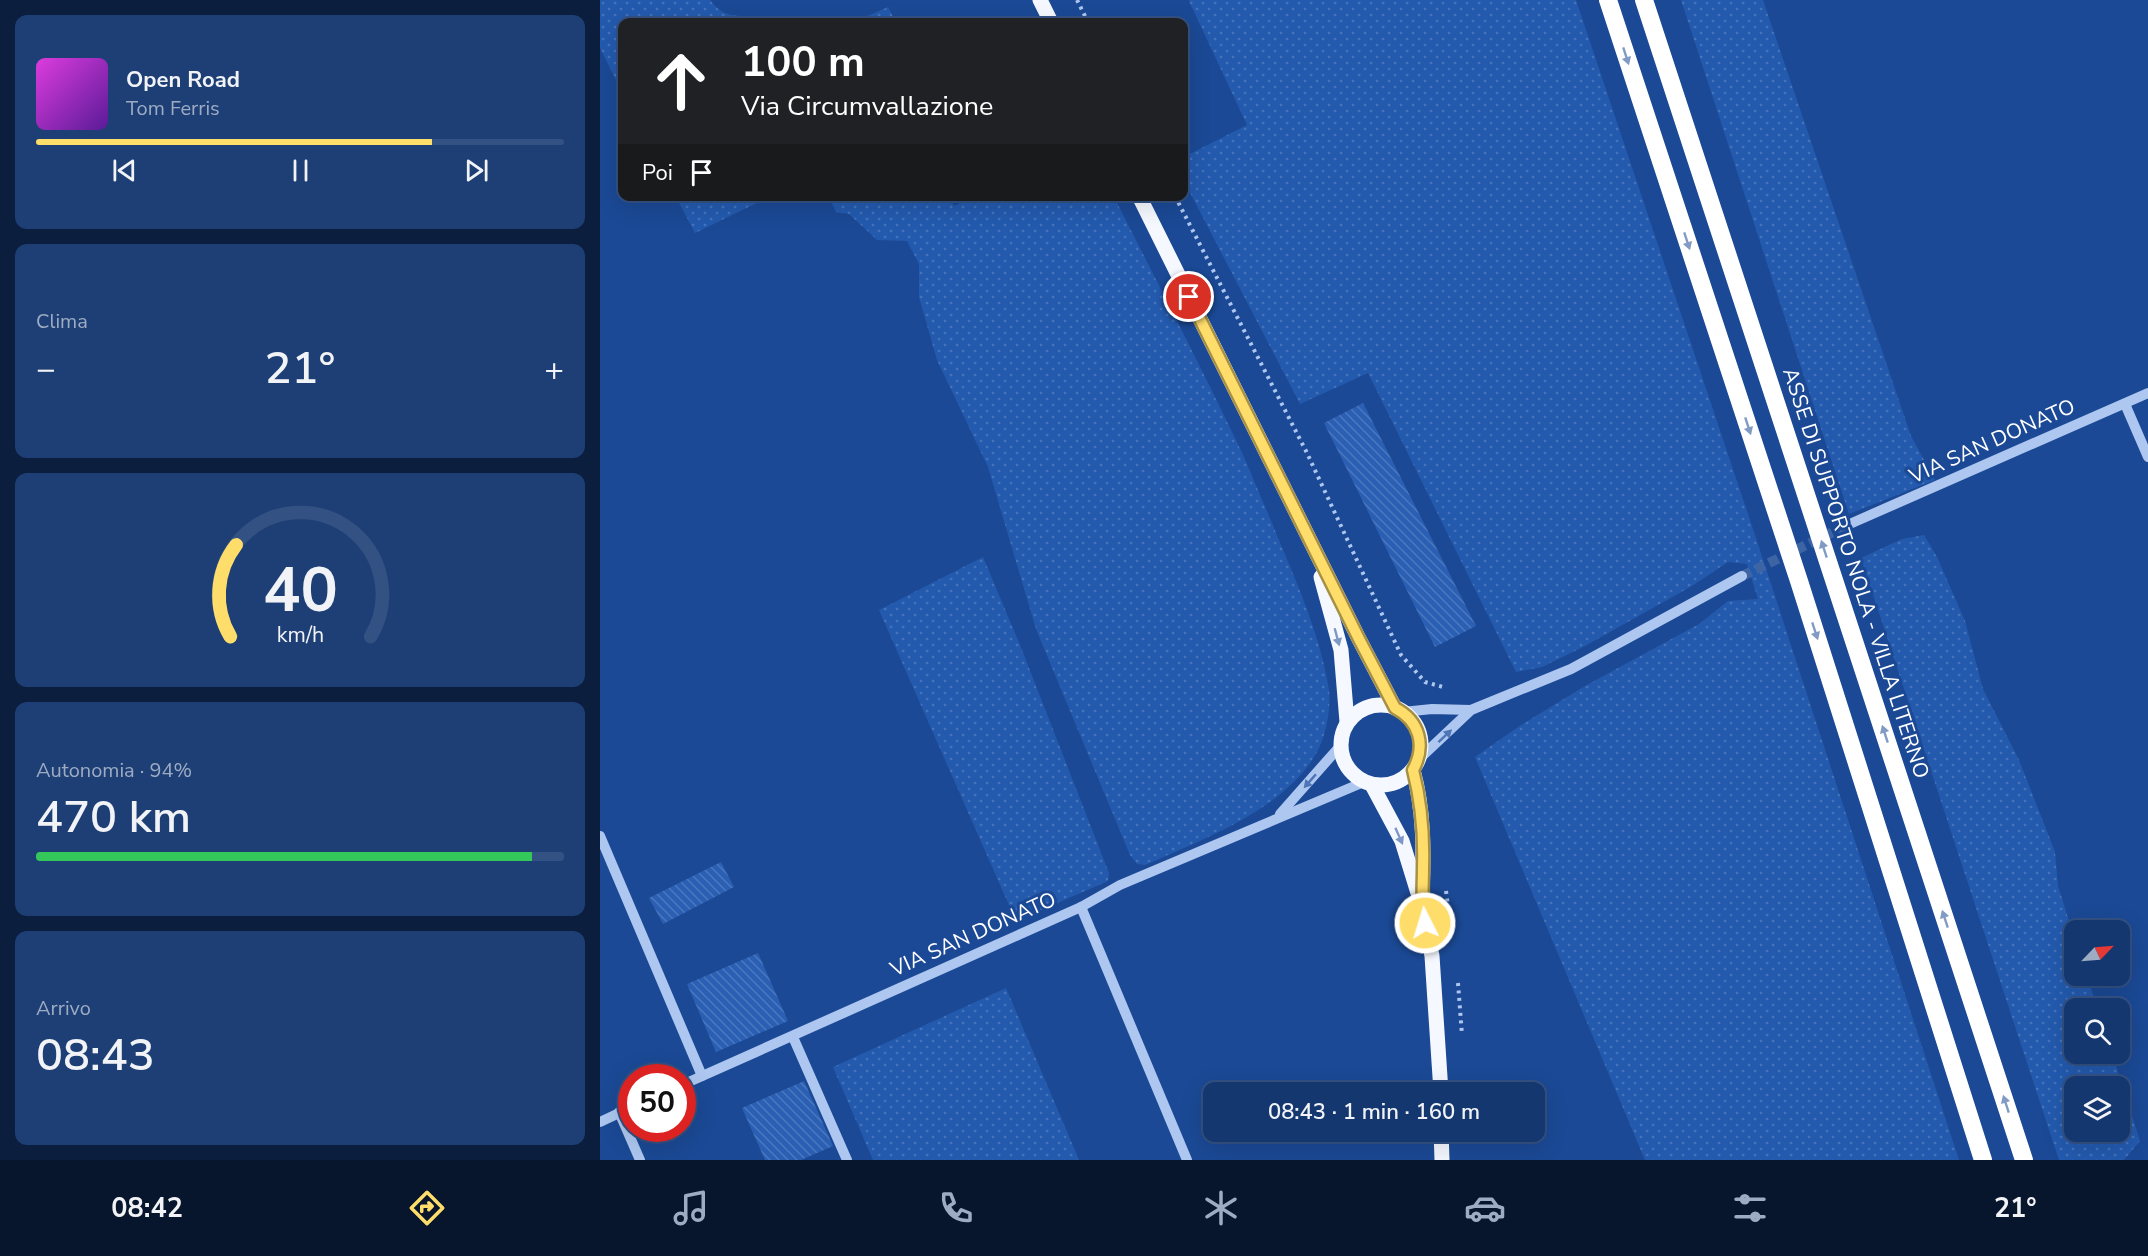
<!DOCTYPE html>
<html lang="it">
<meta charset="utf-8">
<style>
:root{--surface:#143770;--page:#1d3f75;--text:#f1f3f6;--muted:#9dacc3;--line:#335183;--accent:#ffdd6b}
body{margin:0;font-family:"Nunito Sans",sans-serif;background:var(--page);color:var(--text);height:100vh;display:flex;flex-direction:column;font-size:22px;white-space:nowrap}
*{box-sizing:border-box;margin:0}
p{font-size:20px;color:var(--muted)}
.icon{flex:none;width:33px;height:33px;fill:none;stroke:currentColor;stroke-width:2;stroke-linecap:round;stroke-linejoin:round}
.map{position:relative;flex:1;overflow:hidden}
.panel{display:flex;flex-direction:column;gap:15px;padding:15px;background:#0b1e3e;width:600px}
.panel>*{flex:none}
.hud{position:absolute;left:18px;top:18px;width:570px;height:183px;border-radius:12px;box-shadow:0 6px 24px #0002,0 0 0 2px var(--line);background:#202124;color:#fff;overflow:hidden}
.needle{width:39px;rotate:65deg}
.fabs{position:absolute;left:1464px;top:920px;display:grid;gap:12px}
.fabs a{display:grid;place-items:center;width:66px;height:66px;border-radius:12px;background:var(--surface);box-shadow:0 6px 24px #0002,0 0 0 2px var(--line);font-size:30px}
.speed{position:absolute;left:18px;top:1064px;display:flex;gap:12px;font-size:30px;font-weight:700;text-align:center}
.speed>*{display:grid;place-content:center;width:78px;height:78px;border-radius:50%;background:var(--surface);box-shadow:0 6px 24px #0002,0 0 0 2px var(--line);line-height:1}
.speed .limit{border:9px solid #d22;background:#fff;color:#111}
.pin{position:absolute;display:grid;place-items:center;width:51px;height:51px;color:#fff;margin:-26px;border:3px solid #fff;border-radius:50%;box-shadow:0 2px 6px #0007}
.me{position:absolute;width:66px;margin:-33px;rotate:355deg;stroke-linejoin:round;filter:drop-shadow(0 0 4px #0008)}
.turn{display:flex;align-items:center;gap:21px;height:126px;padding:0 24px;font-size:27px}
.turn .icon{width:78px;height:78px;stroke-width:2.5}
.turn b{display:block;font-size:42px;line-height:51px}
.then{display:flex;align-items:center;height:57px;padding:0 24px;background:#0003;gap:12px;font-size:22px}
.big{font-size:45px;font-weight:600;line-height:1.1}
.panel .widget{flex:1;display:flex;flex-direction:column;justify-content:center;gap:9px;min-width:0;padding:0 21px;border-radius:12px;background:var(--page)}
.panel .dial{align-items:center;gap:0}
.dial svg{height:156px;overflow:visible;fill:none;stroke:var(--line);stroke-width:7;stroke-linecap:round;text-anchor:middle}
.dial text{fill:var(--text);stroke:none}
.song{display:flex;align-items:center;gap:18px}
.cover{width:72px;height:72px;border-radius:9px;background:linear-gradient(135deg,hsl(300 70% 55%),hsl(270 70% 35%))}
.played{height:6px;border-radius:3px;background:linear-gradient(90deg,var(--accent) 75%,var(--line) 75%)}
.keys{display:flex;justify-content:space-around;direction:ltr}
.heat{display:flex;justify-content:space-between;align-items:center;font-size:33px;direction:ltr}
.charge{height:9px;border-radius:4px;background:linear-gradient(90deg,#34c759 94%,var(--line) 0)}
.trip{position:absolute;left:603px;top:1082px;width:342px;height:60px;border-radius:12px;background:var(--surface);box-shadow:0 6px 24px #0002,0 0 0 2px var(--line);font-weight:600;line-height:60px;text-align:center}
.menu{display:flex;height:96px;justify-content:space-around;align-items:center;background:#08162d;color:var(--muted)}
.menu .icon{width:42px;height:42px}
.menu .on{color:var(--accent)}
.menu b{font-size:27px;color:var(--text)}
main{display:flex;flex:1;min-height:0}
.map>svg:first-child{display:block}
.grass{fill:url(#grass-dots);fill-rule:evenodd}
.building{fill:url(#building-back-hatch)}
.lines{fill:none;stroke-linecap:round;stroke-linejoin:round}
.minor-tunnel{stroke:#3d64a5;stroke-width:10;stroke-dasharray:10 5;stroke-linecap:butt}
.path{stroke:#adc7f0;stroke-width:4;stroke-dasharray:3 4.5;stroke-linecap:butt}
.minor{stroke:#adc7f0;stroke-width:10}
.major{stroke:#f5f9ff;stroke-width:15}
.highway{stroke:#fff;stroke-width:18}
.oneway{fill:#829bc5}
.oneway2{fill:#7d98c5}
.oneway3{fill:#4e75b5}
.route-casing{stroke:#a69046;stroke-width:15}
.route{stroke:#ffdd6b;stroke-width:10}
.labels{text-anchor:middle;stroke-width:6;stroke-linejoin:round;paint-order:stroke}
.street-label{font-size:21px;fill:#fff;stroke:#1b4995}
</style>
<main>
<section class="panel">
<div class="widget">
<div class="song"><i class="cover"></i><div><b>Open Road</b><p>Tom Ferris</p></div></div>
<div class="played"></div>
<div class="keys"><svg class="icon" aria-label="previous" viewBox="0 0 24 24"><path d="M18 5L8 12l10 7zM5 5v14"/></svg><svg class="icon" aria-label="pause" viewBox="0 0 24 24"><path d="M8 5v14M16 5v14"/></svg><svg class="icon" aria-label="next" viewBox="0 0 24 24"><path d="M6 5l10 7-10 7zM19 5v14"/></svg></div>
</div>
<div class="widget"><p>Clima</p>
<div class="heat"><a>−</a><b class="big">21°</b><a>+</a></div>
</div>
<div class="widget dial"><svg viewBox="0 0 100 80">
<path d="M14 69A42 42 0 1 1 86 69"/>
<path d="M14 69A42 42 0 0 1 17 22" stroke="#ffdd6b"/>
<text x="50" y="56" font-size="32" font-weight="700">40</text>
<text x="50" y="72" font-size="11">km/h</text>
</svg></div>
<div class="widget"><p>Autonomia · 94%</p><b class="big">470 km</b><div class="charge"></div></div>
<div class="widget"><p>Arrivo</p><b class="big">08:43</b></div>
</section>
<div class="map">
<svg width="1548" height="1160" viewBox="0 0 1548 1160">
<defs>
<pattern id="grass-dots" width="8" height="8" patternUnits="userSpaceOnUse" patternTransform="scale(1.5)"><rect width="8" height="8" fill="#235aae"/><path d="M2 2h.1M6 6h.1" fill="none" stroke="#4473ba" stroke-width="1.8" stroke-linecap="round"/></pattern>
<pattern id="building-back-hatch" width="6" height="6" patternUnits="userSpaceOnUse" patternTransform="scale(1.5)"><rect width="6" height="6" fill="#2a5fb3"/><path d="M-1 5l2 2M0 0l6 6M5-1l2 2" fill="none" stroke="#4a77be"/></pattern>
</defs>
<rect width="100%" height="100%" fill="#1b4995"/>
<!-- grass -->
<g class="grass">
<path d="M0,0h110c14,18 24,16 45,16l3,6h-136v70l-22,-44z"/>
<path d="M590,0h386l180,538 203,622h-314l-170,-403 43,-30 67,-41 114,-62 29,-23 30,-2 -11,-35 -19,-2 -36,24 -107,60 -43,21 -26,5 -148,-299 -68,31 -116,-223v-24l63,-32 -58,-124z"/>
<path d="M1081,0h82l148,436 24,44 -86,34z"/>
<path d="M288,7l8,15h-42z"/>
<path d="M76,197h93l-74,36z"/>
<path d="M229,197h120l5,9 20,-9h140c40,79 81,158 120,239 14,28 25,58 38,87 22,54 48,109 57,167 2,19 -3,46 -12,62 -31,57 -116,88 -172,113l-8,-1 -7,-9 -94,-226 -48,-162 -51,-107 -18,-63v-33l-12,-23 -30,-1 -28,-26 -13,-2z"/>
<path d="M1324,535l13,22 28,64 18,68 36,71 36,92 3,34 16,51v38h13l10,33h-23v45h38l28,88 -16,19h-65l-198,-602 41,-19zM1474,1086h46v45h-46z"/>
<path d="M383,557l37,88 89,228 -1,8 -92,40 -137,-311z"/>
<path d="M406,988l73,172h-206l-40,-93z"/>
</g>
<!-- building -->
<g class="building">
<path d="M763,403l113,223 -41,21 -111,-224z"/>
<path d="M121,862l13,25 -71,37 -14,-26z"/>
<path d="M158,953l30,68 -72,31 -29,-68z"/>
<path d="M204,1081l29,65 -32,14h-36l-23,-52z"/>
</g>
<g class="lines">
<!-- minor-tunnel -->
<path class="minor-tunnel" d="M1142,576l110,-53"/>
<!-- path -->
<g class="path">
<path d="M477,0l11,22"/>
<path d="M575,196l132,257 94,202 24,27 18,5"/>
<path d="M846,891l5,37"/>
<path d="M858,983l4,52"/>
</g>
<!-- minor -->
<g class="minor">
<path d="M1525,404l23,53"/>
<path d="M1252,523l296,-130"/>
<path d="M803,712l29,-3 39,1"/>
<path d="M818,760l53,-50 100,-41 171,-93"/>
<path d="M680,814l61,-69"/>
<path d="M0,836l102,240"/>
<path d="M481,907l106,253"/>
<path d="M193,1037l54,123"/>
<path d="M82,1085l399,-178 39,-22 244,-103"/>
<path d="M19,1112l21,48"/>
<path d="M0,1122l32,-15"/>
</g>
<!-- major -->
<g class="major">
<path d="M440,0l11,22"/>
<path d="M539,196l220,443 36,69"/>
<path d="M721,577l20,73 6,72"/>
<circle cx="781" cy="745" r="40"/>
<path d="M813,770c11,40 11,83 9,124"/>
<path d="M772,785l30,56 20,65 10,50 9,136"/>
<path d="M841,1131l1,29"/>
</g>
<!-- highway -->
<g class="highway">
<path d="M1008,0l191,581 184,579"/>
<path d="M1044,0l380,1160"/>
</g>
</g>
<!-- one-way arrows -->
<defs><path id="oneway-solid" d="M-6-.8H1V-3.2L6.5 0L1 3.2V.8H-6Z" transform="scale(1.5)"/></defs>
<g class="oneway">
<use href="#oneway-solid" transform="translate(1026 56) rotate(72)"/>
<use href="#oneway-solid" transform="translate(1087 241) rotate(72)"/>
<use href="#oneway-solid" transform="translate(1148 426) rotate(72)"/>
<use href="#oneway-solid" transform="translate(1224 549) rotate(-108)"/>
<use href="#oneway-solid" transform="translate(1215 631) rotate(72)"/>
<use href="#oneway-solid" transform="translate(1285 734) rotate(-108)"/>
<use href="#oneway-solid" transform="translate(1345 919) rotate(-108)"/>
<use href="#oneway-solid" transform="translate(1406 1104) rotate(-108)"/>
</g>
<g class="oneway2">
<use href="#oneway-solid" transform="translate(737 637) rotate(75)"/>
<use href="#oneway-solid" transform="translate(799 836) rotate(66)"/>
</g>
<g class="oneway3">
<use href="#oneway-solid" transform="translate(845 736) rotate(-43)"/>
<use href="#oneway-solid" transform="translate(710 781) rotate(131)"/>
</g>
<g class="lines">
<defs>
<path id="route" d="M589,297l170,342 36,69c25,13 31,38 18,62 8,31 11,65 10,97 0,19 -2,37 2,56"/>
</defs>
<!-- route casing -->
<use href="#route" class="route-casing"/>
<!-- route -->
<use href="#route" class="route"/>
</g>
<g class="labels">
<!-- street labels -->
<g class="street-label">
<text transform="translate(1392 441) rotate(-24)" y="7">VIA SAN DONATO</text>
<text transform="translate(1256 573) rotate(72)" y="7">ASSE DI SUPPORTO NOLA - VILLA LITERNO</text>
<text transform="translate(373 934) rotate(-24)" y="7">VIA SAN DONATO</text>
</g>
</g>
</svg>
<div class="fabs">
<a><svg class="needle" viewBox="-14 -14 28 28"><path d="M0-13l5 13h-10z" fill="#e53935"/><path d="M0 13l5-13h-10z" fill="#9dacc3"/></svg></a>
<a><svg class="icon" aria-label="search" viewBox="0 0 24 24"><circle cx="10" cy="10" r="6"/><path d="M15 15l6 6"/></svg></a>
<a><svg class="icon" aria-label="layers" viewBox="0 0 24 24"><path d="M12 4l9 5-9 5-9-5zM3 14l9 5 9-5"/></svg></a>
</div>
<div class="speed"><div class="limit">50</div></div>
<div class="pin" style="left:589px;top:297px;background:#d93025"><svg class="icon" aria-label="arrive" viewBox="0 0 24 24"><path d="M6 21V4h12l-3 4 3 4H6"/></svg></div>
<svg class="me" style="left:825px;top:923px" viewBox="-20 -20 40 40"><circle r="17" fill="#ffdd6b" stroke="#fff" stroke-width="3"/><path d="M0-11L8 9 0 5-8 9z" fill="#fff"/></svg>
<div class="trip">08:43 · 1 min · 160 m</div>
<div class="hud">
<div class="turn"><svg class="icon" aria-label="ahead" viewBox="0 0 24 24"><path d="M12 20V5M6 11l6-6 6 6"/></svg><div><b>100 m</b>Via Circumvallazione</div></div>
<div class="then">Poi<svg class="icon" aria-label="arrive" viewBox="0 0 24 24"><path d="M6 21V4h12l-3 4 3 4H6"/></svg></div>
</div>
</div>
</main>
<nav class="menu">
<b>08:42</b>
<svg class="icon on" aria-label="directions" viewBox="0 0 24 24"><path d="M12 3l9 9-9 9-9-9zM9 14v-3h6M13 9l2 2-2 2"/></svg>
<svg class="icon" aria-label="music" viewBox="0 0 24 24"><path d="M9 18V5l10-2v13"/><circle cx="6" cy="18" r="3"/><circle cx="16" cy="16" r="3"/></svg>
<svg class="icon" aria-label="phone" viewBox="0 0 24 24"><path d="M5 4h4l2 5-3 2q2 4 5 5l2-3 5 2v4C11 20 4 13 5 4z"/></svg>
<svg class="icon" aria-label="climate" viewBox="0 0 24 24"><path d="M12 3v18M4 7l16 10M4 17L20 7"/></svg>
<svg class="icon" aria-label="car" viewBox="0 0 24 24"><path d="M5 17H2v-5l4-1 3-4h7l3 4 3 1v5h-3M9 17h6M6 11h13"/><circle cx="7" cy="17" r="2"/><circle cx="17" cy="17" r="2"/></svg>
<svg class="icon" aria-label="filters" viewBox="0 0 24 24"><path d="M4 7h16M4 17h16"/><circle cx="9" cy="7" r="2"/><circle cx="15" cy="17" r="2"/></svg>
<b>21°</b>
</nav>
